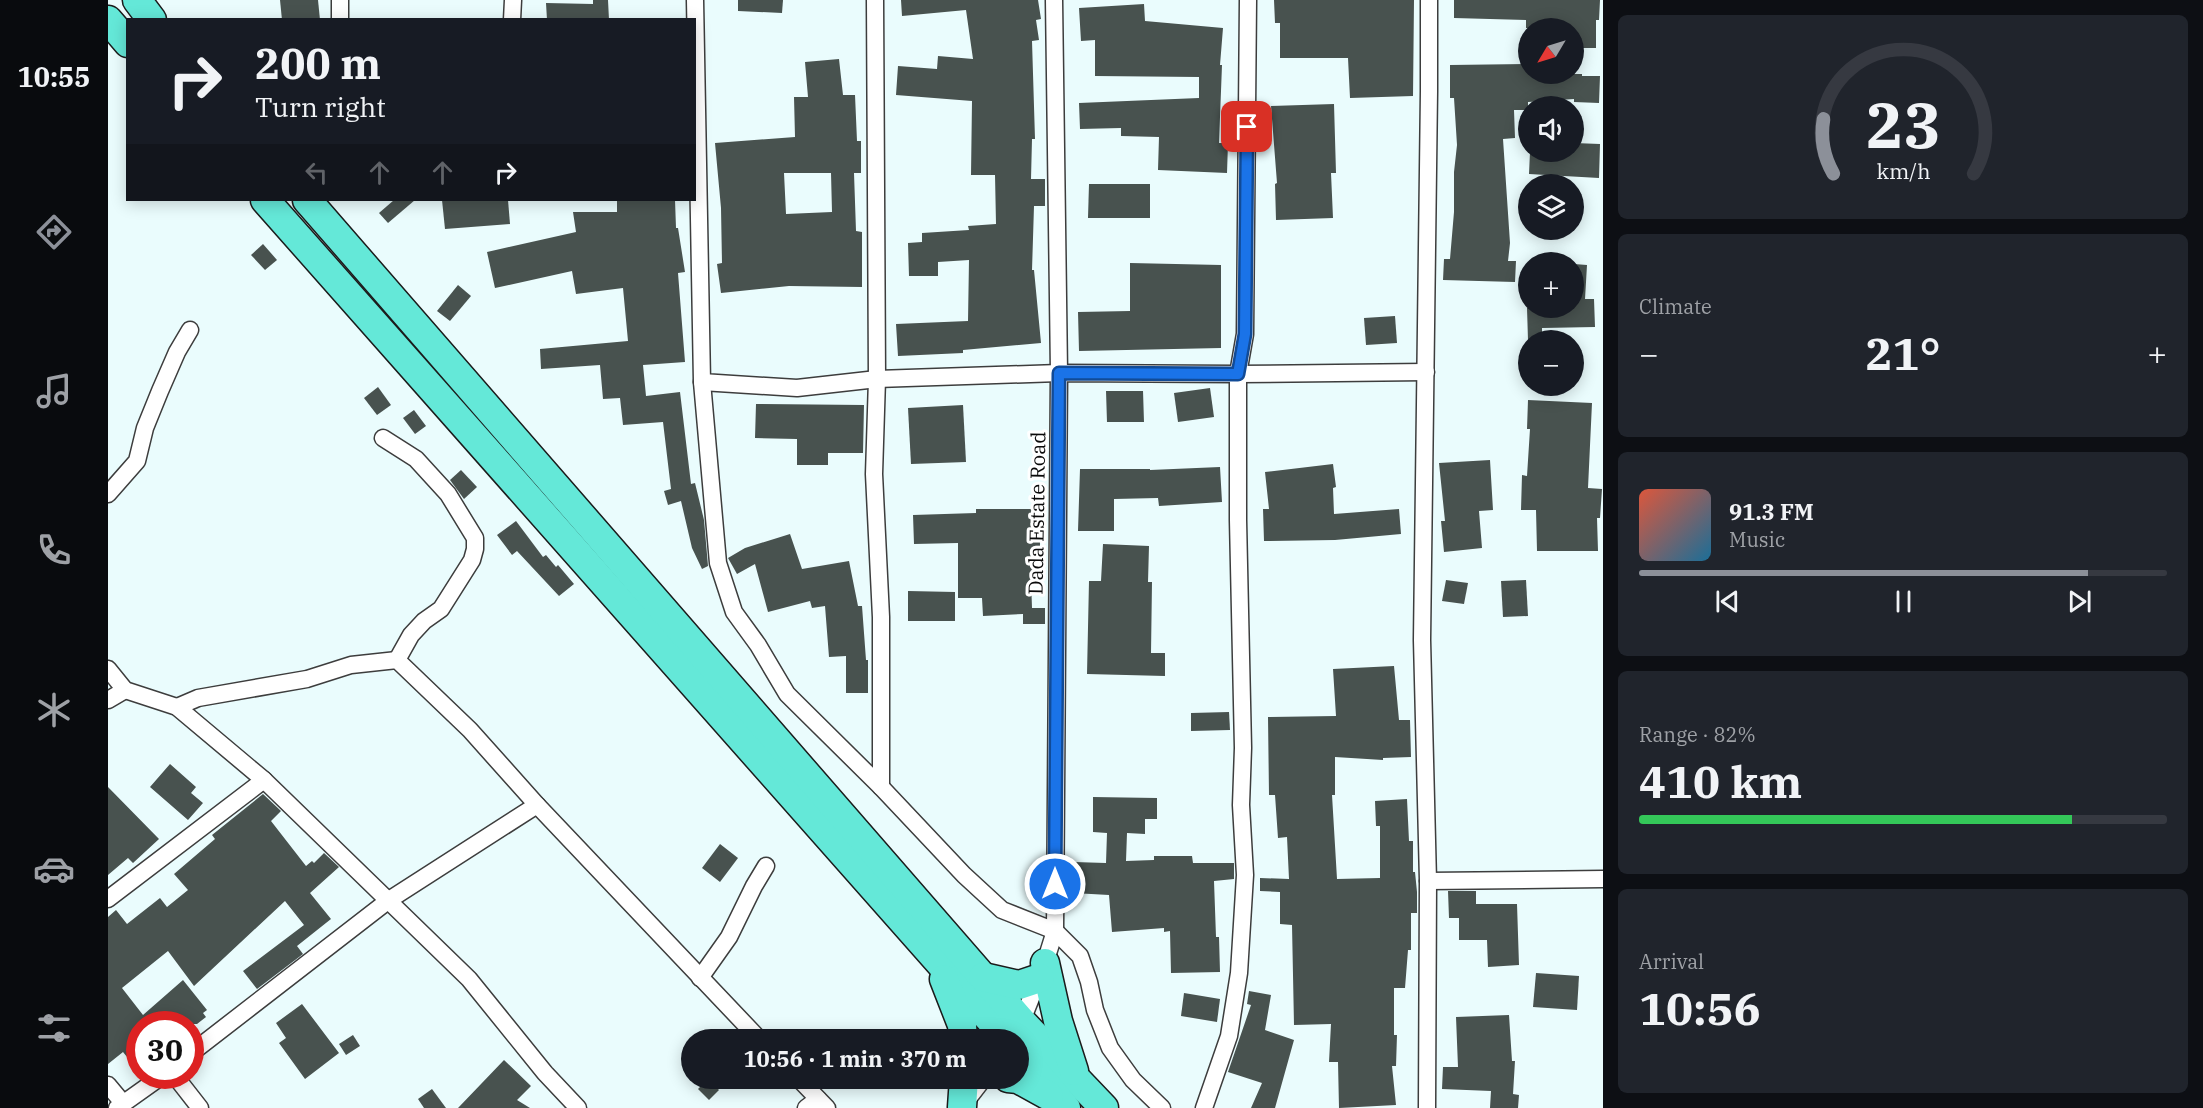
<!DOCTYPE html>
<meta charset="utf-8">
<style>
:root{--surface:#171b24;--page:#20242c;--text:#f1f3f6;--muted:#9ea1a6;--line:#363941;--accent:#8c9099}
body{margin:0;font-family:"IBM Plex Serif",serif;background:var(--page);color:var(--text);height:100vh;display:flex;flex-direction:column;font-size:22px;white-space:nowrap}
*{box-sizing:border-box;margin:0}
p{font-size:20px;color:var(--muted)}
.icon{flex:none;width:33px;height:33px;fill:none;stroke:currentColor;stroke-width:2;stroke-linecap:round;stroke-linejoin:round}
.map{position:relative;flex:1;overflow:hidden}
.panel{display:flex;flex-direction:column;gap:15px;padding:15px;background:#0d0f14;width:600px}
.panel>*{flex:none}
.hud{position:absolute;left:18px;top:18px;width:570px;height:183px;border-radius:0px;box-shadow:0 3px 15px #0003;background:#171b24;color:var(--text);overflow:hidden}
.needle{width:39px;rotate:232deg}
.controls{position:absolute;left:1410px;top:18px;display:grid;gap:12px}
.controls a{display:grid;place-items:center;width:66px;height:66px;border-radius:50%;background:var(--surface);box-shadow:0 3px 15px #0003;font-size:30px}
.speed{position:absolute;left:18px;top:1011px;display:flex;gap:12px;font-size:30px;font-weight:700;text-align:center}
.speed>*{display:grid;place-content:center;width:78px;height:78px;border-radius:50%;background:var(--surface);box-shadow:0 3px 15px #0003;line-height:1}
.speed .limit{border:9px solid #d22;background:#fff;color:#111}
.pin{position:absolute;display:grid;place-items:center;width:51px;height:51px;color:#fff;margin:-26px;border-radius:12px;box-shadow:0 3px 9px #0006}
.me{position:absolute;width:66px;margin:-33px;rotate:0deg;stroke-linejoin:round;filter:drop-shadow(0 0 4px #0008)}
.turn{display:flex;align-items:center;gap:21px;height:126px;padding:0 30px;font-size:27px}
.turn .icon{width:78px;height:78px;stroke-width:2.5}
.turn b{display:block;font-size:42px;line-height:51px}
.lanes{display:flex;align-items:center;height:57px;padding:0 30px;background:#0003;justify-content:center;gap:30px;direction:ltr}
.lanes .off{opacity:.35}
.big{font-size:45px;font-weight:800;line-height:1.1}
.panel .widget{flex:1;display:flex;flex-direction:column;justify-content:center;gap:9px;min-width:0;padding:0 21px;border-radius:9px;background:var(--page)}
.panel .dial{align-items:center;gap:0}
.dial svg{height:156px;overflow:visible;fill:none;stroke:var(--line);stroke-width:7;stroke-linecap:round;text-anchor:middle}
.dial text{fill:var(--text);stroke:none}
.song{display:flex;align-items:center;gap:18px}
.cover{width:72px;height:72px;border-radius:9px;background:linear-gradient(135deg,hsl(10 70% 55%),hsl(200 70% 35%))}
.played{height:6px;border-radius:3px;background:linear-gradient(90deg,var(--accent) 85%,var(--line) 85%)}
.keys{display:flex;justify-content:space-around;direction:ltr}
.heat{display:flex;justify-content:space-between;align-items:center;font-size:33px;direction:ltr}
.charge{height:9px;border-radius:4px;background:linear-gradient(90deg,#34c759 82%,var(--line) 0)}
.trip{position:absolute;left:573px;top:1029px;width:348px;height:60px;border-radius:30px;background:var(--surface);box-shadow:0 3px 15px #0003;font-weight:800;line-height:60px;text-align:center}
main{display:flex;flex:1;min-height:0}
.dock{display:flex;flex-direction:column;width:108px;justify-content:space-around;align-items:center;background:#090b0e;color:var(--muted)}
.dock .icon{width:42px;height:42px}
.dock .selected{color:var(--accent)}
.dock b{font-size:27px;color:var(--text)}
.map>svg:first-child{display:block}
.building{fill:#48524f;fill-rule:evenodd}
.lines{fill:none;stroke-linecap:round;stroke-linejoin:round}
.minor-casing{stroke:#3d3d3d;stroke-width:19}
.trunk-casing{stroke:#1b1b1b;stroke-width:31}
.minor{stroke:#fff;stroke-width:16}
.trunk{stroke:#64e8d8;stroke-width:28}
.route-casing{stroke:#114b97;stroke-width:15}
.route{stroke:#1a73e8;stroke-width:10}
.labels{text-anchor:middle;stroke-width:6;stroke-linejoin:round;paint-order:stroke}
.street-label{font-size:20px;fill:#0a0a0a;stroke:#fff}
</style>
<main>
<nav class="dock">
<b>10:55</b>
<svg class="icon selected" aria-label="directions" viewBox="0 0 24 24"><path d="M12 3l9 9-9 9-9-9zM9 14v-3h6M13 9l2 2-2 2"/></svg>
<svg class="icon" aria-label="music" viewBox="0 0 24 24"><path d="M9 18V5l10-2v13"/><circle cx="6" cy="18" r="3"/><circle cx="16" cy="16" r="3"/></svg>
<svg class="icon" aria-label="phone" viewBox="0 0 24 24"><path d="M5 4h4l2 5-3 2q2 4 5 5l2-3 5 2v4C11 20 4 13 5 4z"/></svg>
<svg class="icon" aria-label="climate" viewBox="0 0 24 24"><path d="M12 3v18M4 7l16 10M4 17L20 7"/></svg>
<svg class="icon" aria-label="car" viewBox="0 0 24 24"><path d="M5 17H2v-5l4-1 3-4h7l3 4 3 1v5h-3M9 17h6M6 11h13"/><circle cx="7" cy="17" r="2"/><circle cx="17" cy="17" r="2"/></svg>
<svg class="icon" aria-label="filters" viewBox="0 0 24 24"><path d="M4 7h16M4 17h16"/><circle cx="9" cy="7" r="2"/><circle cx="15" cy="17" r="2"/></svg>
</nav>
<div class="map">
<svg width="1495" height="1108" viewBox="0 0 1495 1108">
<rect width="100%" height="100%" fill="#eafcfd"/>
<!-- building -->
<g class="building">
<path d="M172,0h38l2,20h-38z"/>
<path d="M485,0h15l1,20h-62l-1,-17 47,1z"/>
<path d="M630,0h45l-1,13 -44,-2z"/>
<path d="M793,0h137l3,19 -5,1 3,20 -7,1 3,98h-3l-1,40h14v27h-11l-2,64h2l7,73 -78,7v3l-65,3 -2,-32 72,-3 1,-61 -31,2v14h-29l-1,-33 14,-1v-9l47,-3 -1,-4 28,-2 -1,-49h-24l1,-74 -76,-6 2,-29 39,3 1,-13 35,3 -7,-49 -64,6z"/>
<path d="M1166,0h140l-1,96 -63,2 -2,-40h-68v-35h-5z"/>
<path d="M1346,0h146l-1,20h-3v28h-22v-20h-48v-8l-72,-2z"/>
<path d="M1036,4l1,17 78,7 -3,37h2l-3,78h9l-1,30 -69,-3 1,-33 -38,-1v-8l-41,1 -1,-26 120,-5v-21l-104,-1v-36l-14,1 -2,-33z"/>
<path d="M731,59l4,36h12l2,46h4v32h-7l2,58 6,1v55l-73,-1 -68,7 -4,-29 5,-1 -1,-55 -6,-65 80,-6 -1,-40h14l-3,-35zM676,173h47l1,39 -46,2z"/>
<path d="M1420,64v10h54v2h18l-1,27 -25,-1v-3l-46,3v8h-14l1,28 -12,1 7,104 -2,18h8l-1,21 -72,-2 1,-21h6l4,-47v-40l3,-27 -3,-47h-4v-33z"/>
<path d="M1226,104l2,69h-5l2,45 -57,2 -1,-36 2,-1 -6,-77z"/>
<path d="M1466,143l26,1 -1,34 -70,-4 1,-22h44z"/>
<path d="M981,184h61v34h-62z"/>
<path d="M286,200h21l-27,23 -9,-10z"/>
<path d="M334,200h66l2,24 -65,5z"/>
<path d="M509,200h58l1,28h2l7,44 -7,1 7,89 -42,3 3,31 34,-4 11,92 4,-1 9,37 4,46 -6,3 -10,-21 -11,-47 -13,4 -4,-14 7,-2 -8,-67 -40,3 -3,-27 -17,1 -3,-34 -59,4 -1,-20 88,-8 -5,-53 -47,6 -4,-23 -77,17 -8,-36 89,-20 -3,-20h44z"/>
<path d="M155,244l14,16 -12,10 -14,-15z"/>
<path d="M1022,263l91,2v83l-142,3 -1,-39 52,-1z"/>
<path d="M1466,264l13,1 -2,34h9l1,28 -53,1v12h-14l-1,-32h47z"/>
<path d="M350,285l13,11 -21,25 -13,-10z"/>
<path d="M1287,316l2,27 -31,2 -2,-27z"/>
<path d="M270,387l13,18 -14,10 -13,-17z"/>
<path d="M1102,388l4,29 -36,5 -4,-29z"/>
<path d="M998,391h37l1,31h-37z"/>
<path d="M1420,400l64,3 -4,85 14,1 -2,29h-3l1,33h-61l-1,-41h-15l1,-35 5,1 3,-47h-3z"/>
<path d="M648,404l108,1 -1,48h-35v12h-31v-26l-42,-1z"/>
<path d="M855,405l3,57 -55,2 -3,-56z"/>
<path d="M306,410l12,16 -11,8 -12,-16z"/>
<path d="M1382,460l3,50 -14,1 3,37 -38,4 -3,-31h4l-6,-58z"/>
<path d="M1225,464l3,23 -3,1 1,26 65,-5 2,25 -66,6 -71,1 -1,-32h6l-4,-37z"/>
<path d="M1112,467l2,35 -63,4 -1,-8 -44,1v32h-36l2,-62h70v1z"/>
<path d="M353,470l16,17 -13,12 -14,-19z"/>
<path d="M868,509h63l2,70h-10l1,29h13v16h-22v-10l-40,2 -1,-18h-24v-55l-44,1 -1,-29 63,-2z"/>
<path d="M408,521l27,36 3,-2 10,12 2,-2 16,19 -15,12 -42,-45 -5,4 -15,-20z"/>
<path d="M682,534l12,35 47,-8 9,45h4l4,54h2v33h-22v-37l-17,1 -4,-51 -13,2 -2,-7 -42,11 -13,-48 -18,10 -9,-16 17,-10z"/>
<path d="M995,544l46,2 -1,36h4l-1,71h14v23l-78,-2 2,-93h12z"/>
<path d="M1338,580l22,3 -4,21 -22,-3z"/>
<path d="M1418,580l2,36 -25,1 -2,-36z"/>
<path d="M800,591l47,1v29h-47z"/>
<path d="M1286,666l5,54h11l1,37 -28,1v2l-48,-3v38h-3l5,84 43,-1v-52h-4l-1,-25 32,-2 2,42h4v31h2l2,20v21h-6v37h-3l-3,38h-11v47h3l-1,31h-4l4,39 -57,3 -1,-46h-9l2,-38 -37,1 -2,-100 -12,-1v-32l-20,-1v-13l29,1 -2,-42 -9,1 -3,-43h-6l-1,-78 68,-1 -3,-47z"/>
<path d="M1121,712l1,18 -39,1v-18z"/>
<path d="M62,764l26,23 -5,6 12,10 -15,17 -38,-33z"/>
<path d="M0,787l51,52 -26,24 -5,-5 -20,17z"/>
<path d="M155,794l18,17 -10,10 35,45 6,-5 2,2 10,-10 15,14 -29,26 21,26 -34,27 6,8 -46,35 -14,-18 61,-46 -19,-24 -91,85 -26,-35 -46,37 21,27 40,-35 24,30 -4,3 3,4 -9,7h-57v49l-17,-21 -15,12v-147l8,-7 11,14 33,-26 7,9 21,-17 -14,-16 41,-35 -3,-4z"/>
<path d="M985,797l64,1v21h-12v15l-18,-1 -1,28 28,-1v-4h38l1,7h41v16l-20,2 2,56h3l1,35 -49,1 -1,-42 -6,1v-4l-52,4 -3,-37 -36,-2 1,-31 32,1 1,-30 -14,-1z"/>
<path d="M612,844l18,14 -18,24 -18,-14z"/>
<path d="M1340,891h28v13h41l2,61 -31,2 -1,-27h-28v-22h-10z"/>
<path d="M1428,973l43,3 -2,34 -44,-3z"/>
<path d="M1141,991l22,4 -6,35 29,10 -19,68h-24l11,-25 -34,-11 23,-67 -4,-1z"/>
<path d="M1076,993l36,6 -3,23 -36,-6z"/>
<path d="M194,1004l37,49 -34,26 -26,-36 7,-5 -10,-15z"/>
<path d="M1401,1015l3,46h3l-2,33 6,1 -1,13h-28l1,-17 -49,-2 1,-22h15l-2,-50z"/>
<path d="M245,1035l7,11 -14,9 -7,-11z"/>
<path d="M396,1060l27,26 -14,14 13,8h-72z"/>
<path d="M600,1079l11,11 -10,10 -11,-11z"/>
<path d="M324,1089l14,19h-22l-6,-9z"/>
</g>
<g class="lines">
<defs>
<g id="minor">
<path d="M232,0v20"/>
<path d="M587,0l7,382 95,6 80,-9 182,-6 179,1 188,-2"/>
<path d="M767,0l2,379 -3,95 7,143v170"/>
<path d="M404,20l1,-20"/>
<path d="M594,382l16,181 16,49 24,33 29,49 94,93 83,88 38,35 53,21 25,25 9,26 6,28 15,38 23,32 29,28"/>
<path d="M275,438l33,21 32,35 27,44v11l-3,11 -31,49 -17,12 -13,14 -14,25"/>
<path d="M0,494l29,-33 8,-33 15,-37 17,-39 13,-22"/>
<path d="M0,669l17,21 52,17 87,73 205,199 76,94 33,35"/>
<path d="M0,700l17,-10"/>
<path d="M69,707l21,-9 109,-19 44,-14 46,-5 73,70 67,75 223,235"/>
<path d="M1320,881l175,-2"/>
<path d="M0,899l156,-119"/>
<path d="M592,978l29,-41 25,-51 12,-20"/>
<path d="M911,1028l26,-65 10,-32 4,-558 -5,-373"/>
<path d="M82,1054l199,-154 148,-95"/>
<path d="M67,1076l25,32"/>
<path d="M690,1078l29,30"/>
<path d="M0,1085l15,18"/>
<path d="M856,1104l20,-26"/>
<path d="M9,1108l45,-32"/>
<path d="M698,1108l12,-9"/>
<path d="M1096,1108l25,-72 10,-63 6,-98 -4,-70 2,-57 -5,-228v-146l7,-40 3,-334"/>
<path d="M1319,1108l1,-227 -6,-241 7,-549v-91"/>
</g>
<g id="trunk">
<path d="M29,0l15,20"/>
<path d="M0,20l20,23"/>
<path d="M157,200l743,840"/>
<path d="M199,200l715,822 82,86"/>
<path d="M937,963l13,58 16,50"/>
<path d="M875,977l36,8 21,-7"/>
<path d="M836,979l18,46 1,15"/>
<path d="M910,1052l48,56"/>
<path d="M900,1078l10,1 31,17"/>
<path d="M854,1107l2,-29"/>
</g>
</defs>
<!-- minor casing -->
<use href="#minor" class="minor-casing"/>
<!-- trunk casing -->
<use href="#trunk" class="trunk-casing"/>
<!-- minor -->
<use href="#minor" class="minor"/>
<!-- trunk -->
<use href="#trunk" class="trunk"/>
</g>
<g class="lines">
<defs>
<path id="route" d="M947,884l4,-511 179,1 7,-40 2,-207"/>
</defs>
<!-- route casing -->
<use href="#route" class="route-casing"/>
<!-- route -->
<use href="#route" class="route"/>
</g>
<g class="labels">
<!-- street labels -->
<g class="street-label">
<text transform="translate(929 513) rotate(-89)" y="7">Dada Estate Road</text>
</g>
</g>
</svg>
<div class="controls">
<a><svg class="needle" viewBox="-14 -14 28 28"><path d="M0-13l5 13h-10z" fill="#e53935"/><path d="M0 13l5-13h-10z" fill="#9ea1a6"/></svg></a>
<a><svg class="icon" aria-label="sound" viewBox="0 0 24 24"><path d="M4 9h4l5-4v14l-5-4H4zM17 9q2 3 0 6"/></svg></a>
<a><svg class="icon" aria-label="layers" viewBox="0 0 24 24"><path d="M12 4l9 5-9 5-9-5zM3 14l9 5 9-5"/></svg></a>
<a>+</a>
<a>−</a>
</div>
<div class="speed"><div class="limit">30</div></div>
<div class="pin" style="left:1139px;top:127px;background:#d93025"><svg class="icon" aria-label="arrive" viewBox="0 0 24 24"><path d="M6 21V4h12l-3 4 3 4H6"/></svg></div>
<svg class="me" style="left:947px;top:884px" viewBox="-20 -20 40 40"><circle r="17" fill="#1a73e8" stroke="#fff" stroke-width="3"/><path d="M0-11L8 9 0 5-8 9z" fill="#fff"/></svg>
<div class="trip">10:56 · 1 min · 370 m</div>
<div class="hud">
<div class="turn"><svg class="icon" aria-label="right" viewBox="0 0 24 24"><path d="M7 20v-9h11M14 6l5 5-5 5"/></svg><div><b>200 m</b>Turn right</div></div>
<div class="lanes"><svg class="icon off" aria-label="left" viewBox="0 0 24 24"><path d="M17 20v-9H6M10 6l-5 5 5 5"/></svg><svg class="icon off" aria-label="ahead" viewBox="0 0 24 24"><path d="M12 20V5M6 11l6-6 6 6"/></svg><svg class="icon off" aria-label="ahead" viewBox="0 0 24 24"><path d="M12 20V5M6 11l6-6 6 6"/></svg><svg class="icon" aria-label="right" viewBox="0 0 24 24"><path d="M7 20v-9h11M14 6l5 5-5 5"/></svg></div>
</div>
</div>
<section class="panel">
<div class="widget dial"><svg viewBox="0 0 100 80">
<path d="M14 69A42 42 0 1 1 86 69"/>
<path d="M14 69A42 42 0 0 1 9 41" stroke="#8c9099"/>
<text x="50" y="56" font-size="32" font-weight="700">23</text>
<text x="50" y="72" font-size="11">km/h</text>
</svg></div>
<div class="widget"><p>Climate</p>
<div class="heat"><a>−</a><b class="big">21°</b><a>+</a></div>
</div>
<div class="widget">
<div class="song"><i class="cover"></i><div><b>91.3 FM</b><p>Music</p></div></div>
<div class="played"></div>
<div class="keys"><svg class="icon" aria-label="previous" viewBox="0 0 24 24"><path d="M18 5L8 12l10 7zM5 5v14"/></svg><svg class="icon" aria-label="pause" viewBox="0 0 24 24"><path d="M8 5v14M16 5v14"/></svg><svg class="icon" aria-label="next" viewBox="0 0 24 24"><path d="M6 5l10 7-10 7zM19 5v14"/></svg></div>
</div>
<div class="widget"><p>Range · 82%</p><b class="big">410 km</b><div class="charge"></div></div>
<div class="widget"><p>Arrival</p><b class="big">10:56</b></div>
</section>
</main>
